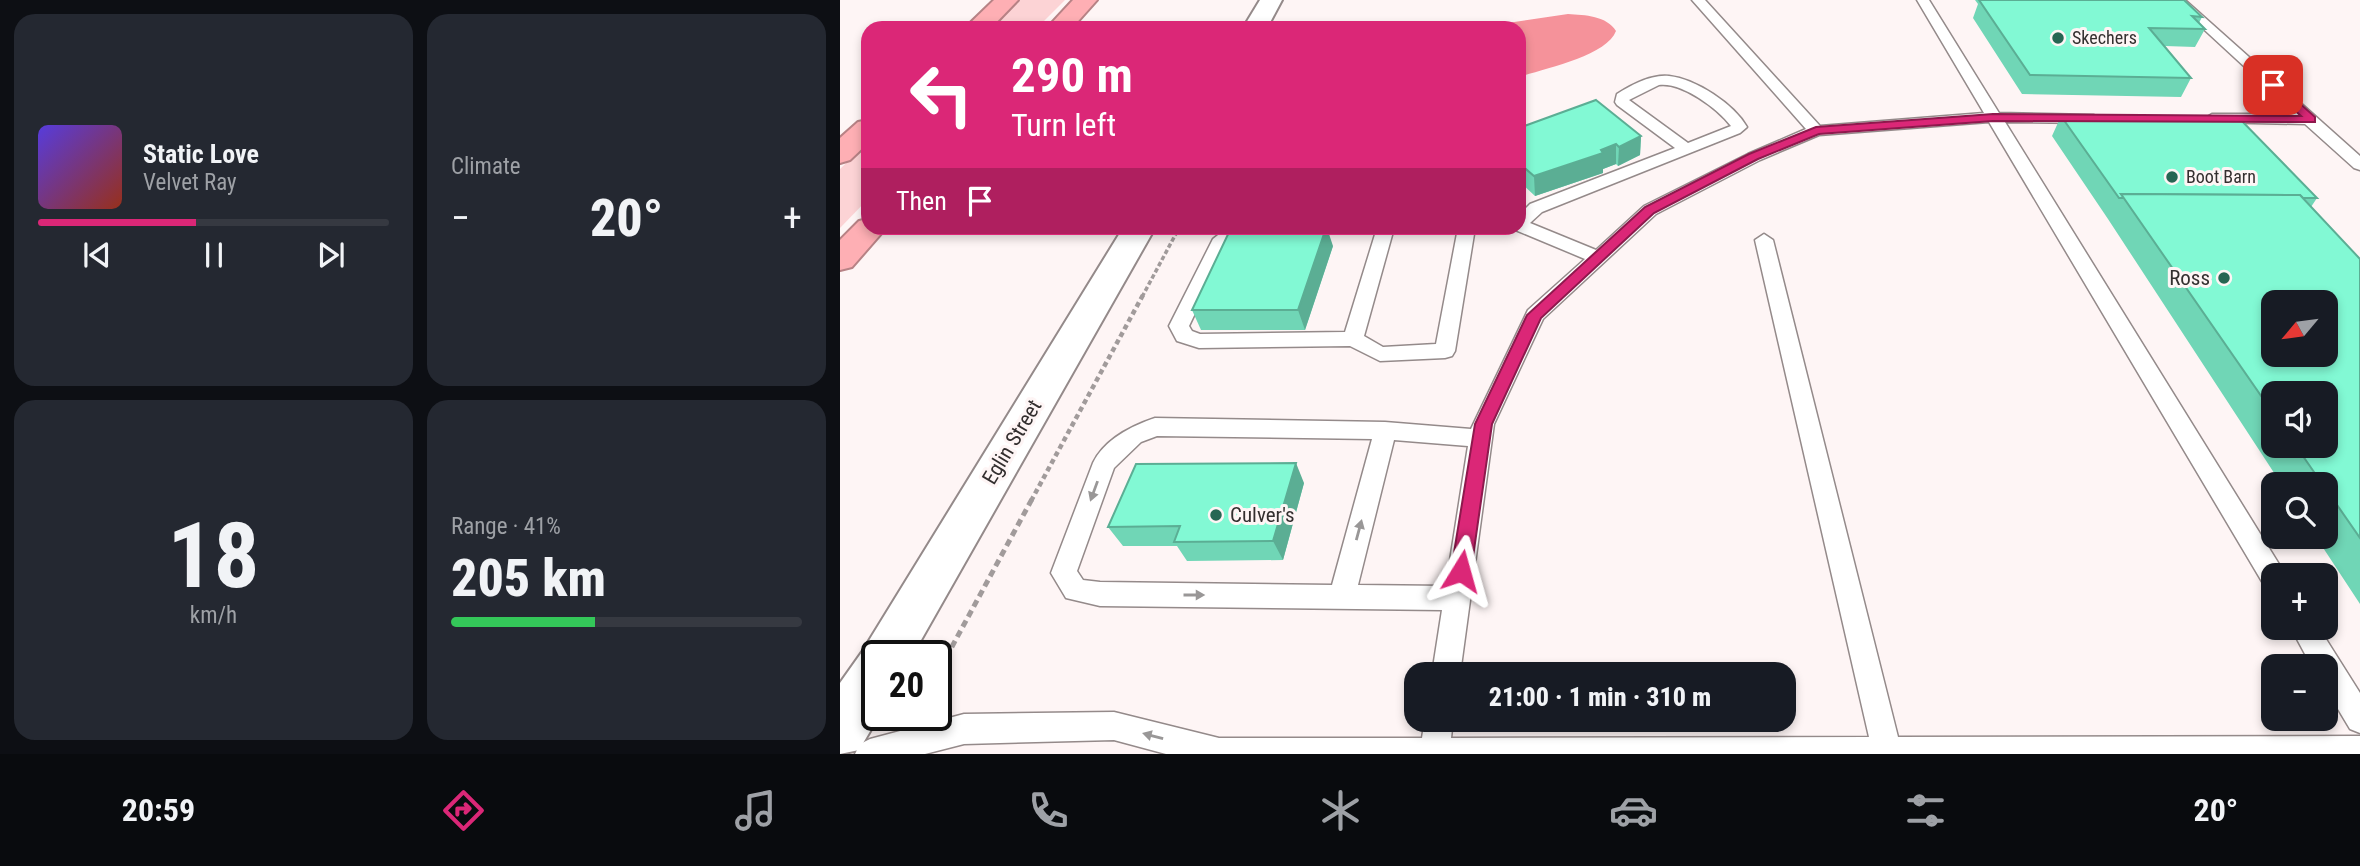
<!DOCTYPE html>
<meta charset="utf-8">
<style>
:root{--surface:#171b24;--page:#242831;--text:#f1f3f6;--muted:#9ea1a6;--line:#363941;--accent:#db2777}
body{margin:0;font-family:"Roboto Condensed",sans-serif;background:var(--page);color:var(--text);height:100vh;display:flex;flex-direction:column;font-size:26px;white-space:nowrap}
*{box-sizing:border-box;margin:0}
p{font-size:23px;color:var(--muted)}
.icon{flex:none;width:38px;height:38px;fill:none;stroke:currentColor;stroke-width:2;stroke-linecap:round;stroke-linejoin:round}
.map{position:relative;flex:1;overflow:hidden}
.side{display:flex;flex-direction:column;gap:14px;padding:14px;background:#0d0f14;width:840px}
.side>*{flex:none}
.guide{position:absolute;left:21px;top:21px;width:665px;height:214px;border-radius:21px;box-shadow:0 4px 10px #0003;background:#db2777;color:#fff;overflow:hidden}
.needle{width:46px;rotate:241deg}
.tools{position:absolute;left:1421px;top:290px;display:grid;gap:14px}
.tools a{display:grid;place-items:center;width:77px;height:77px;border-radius:14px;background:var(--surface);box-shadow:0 4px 10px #0003;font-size:35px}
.speed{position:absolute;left:21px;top:640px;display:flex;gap:14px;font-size:35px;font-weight:700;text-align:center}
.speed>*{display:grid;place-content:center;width:91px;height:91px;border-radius:50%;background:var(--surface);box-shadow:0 4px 10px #0003;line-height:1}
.speed .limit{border:4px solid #111;border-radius:10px;background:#fff;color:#111}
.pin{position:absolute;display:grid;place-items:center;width:60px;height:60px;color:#fff;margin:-30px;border-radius:14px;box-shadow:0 4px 10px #0006}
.me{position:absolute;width:77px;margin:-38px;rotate:8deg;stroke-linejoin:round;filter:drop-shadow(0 0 5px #0008)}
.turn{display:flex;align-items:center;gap:24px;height:147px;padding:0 35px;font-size:32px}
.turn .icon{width:91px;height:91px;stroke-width:2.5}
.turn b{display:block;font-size:49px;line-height:60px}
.then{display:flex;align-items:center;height:66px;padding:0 35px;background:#0003;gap:14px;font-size:26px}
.big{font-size:52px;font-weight:800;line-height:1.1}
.side .card{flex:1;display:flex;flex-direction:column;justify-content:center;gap:10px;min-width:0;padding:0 24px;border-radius:21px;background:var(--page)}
.side .dial{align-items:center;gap:0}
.dial b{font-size:91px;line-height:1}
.song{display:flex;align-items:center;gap:21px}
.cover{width:84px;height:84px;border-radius:10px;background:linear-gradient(135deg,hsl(250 70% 55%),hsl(10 70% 35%))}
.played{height:7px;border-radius:4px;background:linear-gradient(90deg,var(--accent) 45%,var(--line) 45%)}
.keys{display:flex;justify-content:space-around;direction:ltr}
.heat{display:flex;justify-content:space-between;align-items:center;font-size:38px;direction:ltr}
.charge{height:10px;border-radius:5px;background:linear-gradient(90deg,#34c759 41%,var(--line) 0)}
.side .tiles{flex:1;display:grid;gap:14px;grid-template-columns:repeat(2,1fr)}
.trip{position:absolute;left:564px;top:662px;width:392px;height:70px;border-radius:21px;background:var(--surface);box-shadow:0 4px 10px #0003;font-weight:800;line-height:70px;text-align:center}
.tab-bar{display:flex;height:112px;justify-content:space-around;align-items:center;background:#090b0e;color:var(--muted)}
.tab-bar .icon{width:49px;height:49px}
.tab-bar .current{color:var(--accent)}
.tab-bar b{font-size:32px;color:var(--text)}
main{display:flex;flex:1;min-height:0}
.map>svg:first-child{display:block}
.green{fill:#fcd3d5}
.water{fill:#f5929a}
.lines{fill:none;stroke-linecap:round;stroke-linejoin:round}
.service-casing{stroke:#948a8a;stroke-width:3}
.tertiary-casing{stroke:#948a8a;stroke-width:4}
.motorway-casing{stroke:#b78285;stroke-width:4}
.path-far2{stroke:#a19b9b;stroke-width:3.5;stroke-dasharray:4.5 2.5;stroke-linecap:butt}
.path-far1{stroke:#a19b9b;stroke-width:4.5;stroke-dasharray:5 3.5;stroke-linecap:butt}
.path{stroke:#a19b9b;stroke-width:5;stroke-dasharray:7 4.5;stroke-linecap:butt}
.service{fill:#fff;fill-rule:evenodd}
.tertiary{fill:#fff;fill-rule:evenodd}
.motorway{fill:#feafb4;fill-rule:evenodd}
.wall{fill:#70d6b6;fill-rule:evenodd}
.shaded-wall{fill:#5bae94}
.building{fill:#82f9d4;stroke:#5bae94;stroke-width:2;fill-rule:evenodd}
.oneway{fill:#999797}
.route{fill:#db2777;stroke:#8e194d;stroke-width:2}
.poi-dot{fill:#266653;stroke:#fef5f5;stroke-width:2.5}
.labels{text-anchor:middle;stroke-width:6;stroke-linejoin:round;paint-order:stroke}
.far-poi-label{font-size:18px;fill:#332f2f;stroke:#fef5f5;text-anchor:start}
.poi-label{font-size:21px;fill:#332f2f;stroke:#fef5f5;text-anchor:end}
.street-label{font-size:21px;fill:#332f2f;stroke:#fef5f5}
</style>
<main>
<section class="side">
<div class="tiles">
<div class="card">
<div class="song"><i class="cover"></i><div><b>Static Love</b><p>Velvet Ray</p></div></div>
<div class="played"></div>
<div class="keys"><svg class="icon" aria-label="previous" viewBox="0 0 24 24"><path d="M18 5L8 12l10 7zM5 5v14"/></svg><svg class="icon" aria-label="pause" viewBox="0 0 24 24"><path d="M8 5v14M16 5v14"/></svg><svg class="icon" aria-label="next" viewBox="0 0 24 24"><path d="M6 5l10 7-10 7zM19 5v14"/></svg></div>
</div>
<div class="card"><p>Climate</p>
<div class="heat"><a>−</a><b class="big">20°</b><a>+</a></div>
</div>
<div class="card dial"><b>18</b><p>km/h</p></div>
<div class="card"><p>Range · 41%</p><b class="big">205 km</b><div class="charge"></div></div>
</div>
</section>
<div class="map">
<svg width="1520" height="754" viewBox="0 0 1520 754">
<rect width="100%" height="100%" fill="#fef5f5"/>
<!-- green -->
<g class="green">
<path d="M180,0h45l-28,28h-47z"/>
<path d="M28,142v57l-28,29v-59z"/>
</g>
<!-- water -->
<path class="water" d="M728,14c17,1 39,2 48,17 -9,25 -73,38 -97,46v-49h-45z"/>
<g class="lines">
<defs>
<g id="service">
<path d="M852,0h13l115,126 164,-13 -67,-113h12l70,113 95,2 3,3 -8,5 -84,-1 277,447 3,7h-12v12l-9,-3 -275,-463 -170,13 -59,25 -104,54 -113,105 -49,105 -34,250h-28l10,-64 -342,-4 -34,-8 -15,-25 42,-110c11,-23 38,-37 62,-45l230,4 86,7 57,-119 57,-51 -72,-30 6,-1v-13l11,-11 145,-56 -58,-43 -2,-3 2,-8c14,-9 35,-20 52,-18 27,3 65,28 78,51l-7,6 -198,79 -12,11 66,27 48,-44 104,-52 58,-25zM819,85c23,-3 58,23 72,41l-43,17 -59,-43zM317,436l215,3 -40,146 -232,-3 -17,-2 -6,-9 37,-103 27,-26zM554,440l74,6 -22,140 -88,-1z"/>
<path d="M1332,0h13l175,156v14l-6,-2 -49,-44 -98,-2 -3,-3 8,-5h84z"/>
<path d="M387,228h20l-18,14 -40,84 3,5 8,3 145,-2 32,-104h17l-30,108 19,11 53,-3 22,-116h17l-20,123 -3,5 -7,2 -65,3 -30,-15 -151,2 -22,-7 -8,-15 44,-87z"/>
<path d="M924,234l9,6 125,497 462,-1v18h-1194l-52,-14 -150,4 -39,10h-70l5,-10 10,-5 94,-25 150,-2 105,26h203l3,-19h28l-2,19 418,-1 -114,-497z"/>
<path d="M1451,628h28l41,65v40l-10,-4 -24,-40v-22h-14z"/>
</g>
<g id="tertiary">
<path d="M420,0h22l-15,28h-24z"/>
<path d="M283,228h32l-243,428h-35l2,60 -20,34 -19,4v-71l22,-31z"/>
</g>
<g id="motorway">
<path d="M154,0h24l-27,28h-26z"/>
<path d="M233,0h24l-25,28h-25z"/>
<path d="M28,120v23l-18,17 -10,3v-25l18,-16z"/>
<path d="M28,219v9h18l-34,39 -12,3v-30l19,-19z"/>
</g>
</defs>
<!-- service casing -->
<use href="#service" class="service-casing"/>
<!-- tertiary casing -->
<use href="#tertiary" class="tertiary-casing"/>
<!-- motorway casing -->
<use href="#motorway" class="motorway-casing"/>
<!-- path-far2 -->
<path class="path-far2" d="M302,297l37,-69"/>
<!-- path-far1 -->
<path class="path-far1" d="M191,501l112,-206"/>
<!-- path -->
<path class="path" d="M99,679l9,-25 84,-155"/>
<!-- service -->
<use href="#service" class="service"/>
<!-- tertiary -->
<use href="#tertiary" class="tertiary"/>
<!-- motorway -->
<use href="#motorway" class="motorway"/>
</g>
<!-- wall -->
<g class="wall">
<path d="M1135,0h209l18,17 -3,6 6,6 -10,18 -30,-1 26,32 -10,19 -159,-3 -49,-76 5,-14z"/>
<path d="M1221,116l256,82 -6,9 49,52v345l-44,-67h10v-52h-44l-174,-266 -56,-83zM1433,394l53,52h-53z"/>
<path d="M679,128l122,8 -1,19 -22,11 -2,-2 -13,5v4l-68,23 -16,-15z"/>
<path d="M493,246l-28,84h-104l-9,-20z"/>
<path d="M464,483l-21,77 -96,1 -10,-15h-54l-15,-19z"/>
</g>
<!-- shaded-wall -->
<g class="shaded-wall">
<path d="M801,136l-1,19 -22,11 1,-19z"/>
<path d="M776,144v20l-13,5v4l-68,23 -1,-20z"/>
<path d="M486,228h1l6,18 -28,84 -7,-20z"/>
<path d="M456,463l8,20 -21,77 -10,-19z"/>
</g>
<!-- building -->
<g class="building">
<path d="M1139,0h205l18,17 -10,-1 13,13 -56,-1 42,50 -161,-3z"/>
<path d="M756,100l45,36 -22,11 -3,-3 -15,6 2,3 -69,23 -15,-13v-35z"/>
<path d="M1221,116h176l80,82h-14l-3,-3 -179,-1 3,4h-5z"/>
<path d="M1281,194l179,1 60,64v279l-34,-49v-4h-3l-27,-39h30v-52h-53v19zM1433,303h53v52h-53z"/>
<path d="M391,228h95l-28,82h-106z"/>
<path d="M456,463l-23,78 -99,1 6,-16 -72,1 28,-63z"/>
</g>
<!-- one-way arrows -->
<defs><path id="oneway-solid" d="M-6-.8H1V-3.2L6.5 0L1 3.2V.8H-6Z" transform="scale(1.75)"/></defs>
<g class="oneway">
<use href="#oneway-solid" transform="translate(254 491) rotate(110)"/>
<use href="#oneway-solid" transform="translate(519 530) rotate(-75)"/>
<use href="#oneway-solid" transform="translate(354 595)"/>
<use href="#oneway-solid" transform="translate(313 736) rotate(-165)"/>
</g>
<!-- route -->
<path class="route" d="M1429,83h8l38,34v5l-322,-1 -174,13 -61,25 -104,54 -113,105 -49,106 -21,147 -3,6 -7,3 -7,-3 -3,-6 24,-147 52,-109 118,-108 104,-53 67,-27 177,-13 308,2 -32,-29z"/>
<!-- markers -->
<g class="poi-dot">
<circle cx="1218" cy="38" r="7"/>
<circle cx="1332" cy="177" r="7"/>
<circle cx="1384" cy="278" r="7"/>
<circle cx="376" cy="515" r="7"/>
</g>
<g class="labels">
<!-- far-poi labels -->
<g class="far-poi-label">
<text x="1232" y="44">Skechers</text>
<text x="1346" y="183">Boot Barn</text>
</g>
<!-- poi labels -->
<g class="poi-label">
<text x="1370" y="285">Ross</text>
<text x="390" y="522" text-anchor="start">Culver's</text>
</g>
<!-- street labels -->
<g class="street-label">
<text transform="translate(172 442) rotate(-59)" y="7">Eglin Street</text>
</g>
</g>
</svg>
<div class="tools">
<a><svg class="needle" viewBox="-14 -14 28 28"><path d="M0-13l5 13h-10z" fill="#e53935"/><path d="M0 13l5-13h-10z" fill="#9ea1a6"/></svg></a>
<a><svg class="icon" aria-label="sound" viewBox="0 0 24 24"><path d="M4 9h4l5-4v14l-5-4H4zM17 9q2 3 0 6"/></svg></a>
<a><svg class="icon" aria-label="search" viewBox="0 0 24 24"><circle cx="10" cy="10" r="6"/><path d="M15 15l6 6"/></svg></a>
<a>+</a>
<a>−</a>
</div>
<div class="speed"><div class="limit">20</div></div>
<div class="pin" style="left:1433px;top:85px;background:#d93025"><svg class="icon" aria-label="arrive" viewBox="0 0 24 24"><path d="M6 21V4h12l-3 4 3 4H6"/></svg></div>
<svg class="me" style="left:621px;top:571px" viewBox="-20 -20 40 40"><path d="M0-17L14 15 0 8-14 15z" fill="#db2777" stroke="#fff" stroke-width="4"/></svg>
<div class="trip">21:00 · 1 min · 310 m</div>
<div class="guide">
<div class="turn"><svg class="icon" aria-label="left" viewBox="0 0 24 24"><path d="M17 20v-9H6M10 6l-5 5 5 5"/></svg><div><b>290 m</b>Turn left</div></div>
<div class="then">Then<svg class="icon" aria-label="arrive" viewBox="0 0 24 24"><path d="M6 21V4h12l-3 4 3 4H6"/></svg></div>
</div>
</div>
</main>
<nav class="tab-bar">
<b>20:59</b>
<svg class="icon current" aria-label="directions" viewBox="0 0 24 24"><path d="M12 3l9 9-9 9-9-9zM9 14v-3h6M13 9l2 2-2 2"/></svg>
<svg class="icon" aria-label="music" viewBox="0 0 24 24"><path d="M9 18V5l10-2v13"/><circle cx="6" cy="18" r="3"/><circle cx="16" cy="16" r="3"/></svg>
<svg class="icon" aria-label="phone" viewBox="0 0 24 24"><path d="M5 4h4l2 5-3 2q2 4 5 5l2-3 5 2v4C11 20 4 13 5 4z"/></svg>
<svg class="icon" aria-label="climate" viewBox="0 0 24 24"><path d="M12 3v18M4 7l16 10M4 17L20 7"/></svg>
<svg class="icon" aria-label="car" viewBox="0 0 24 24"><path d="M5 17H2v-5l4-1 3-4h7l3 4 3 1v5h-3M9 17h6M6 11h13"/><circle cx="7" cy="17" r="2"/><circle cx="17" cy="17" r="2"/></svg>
<svg class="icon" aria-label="filters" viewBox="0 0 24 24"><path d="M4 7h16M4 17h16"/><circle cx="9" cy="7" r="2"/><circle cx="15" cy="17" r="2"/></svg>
<b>20°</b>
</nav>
